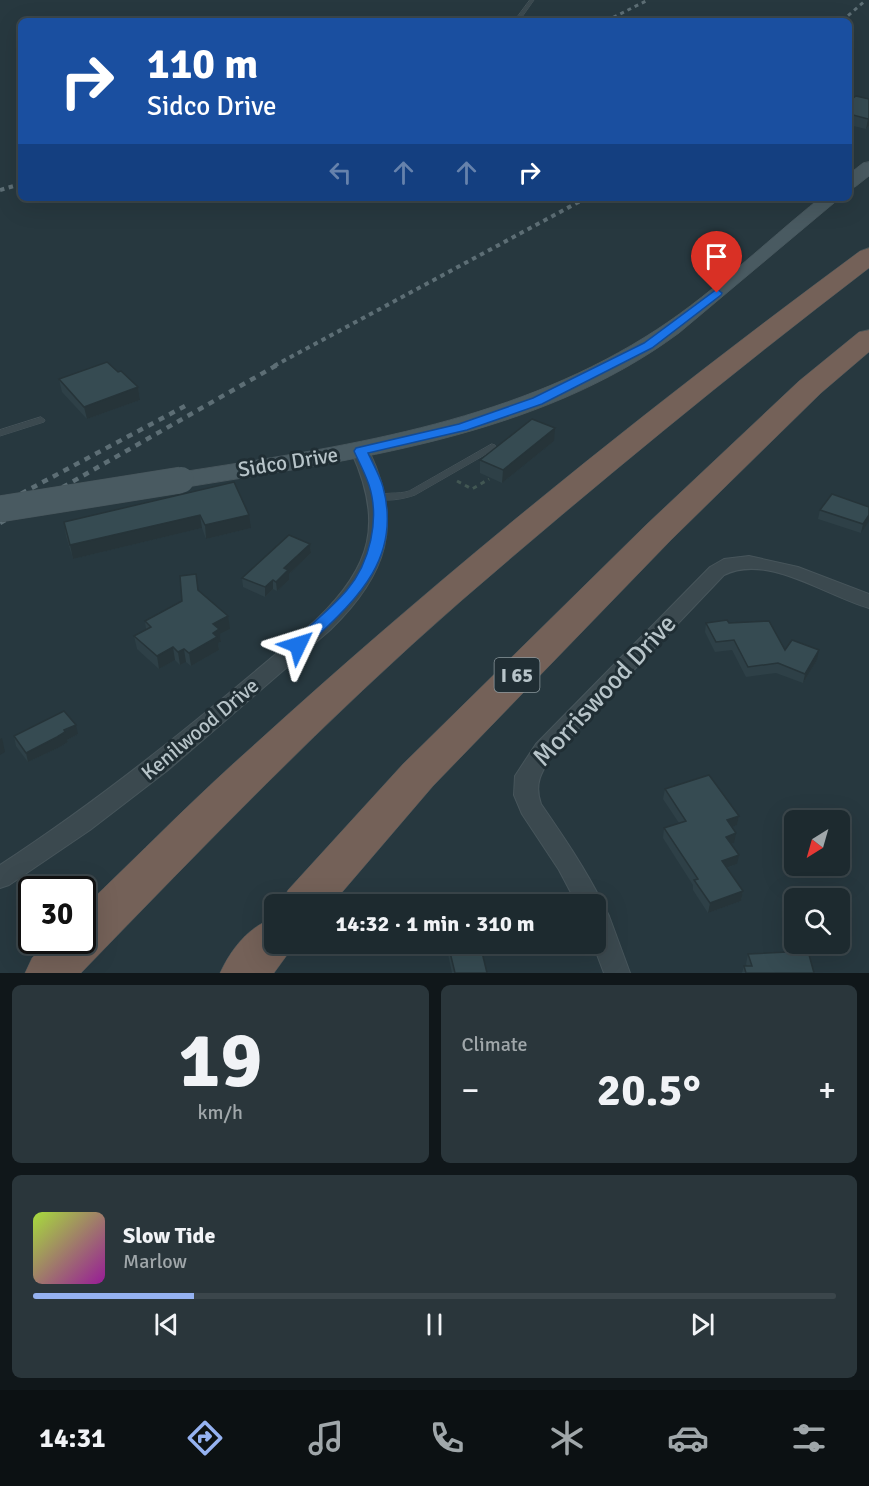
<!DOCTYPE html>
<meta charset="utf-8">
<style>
:root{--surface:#1d2a2f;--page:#2a363b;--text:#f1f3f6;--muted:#a0a7aa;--line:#3b464b;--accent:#95b2f1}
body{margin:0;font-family:Signika,sans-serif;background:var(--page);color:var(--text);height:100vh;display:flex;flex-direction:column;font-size:22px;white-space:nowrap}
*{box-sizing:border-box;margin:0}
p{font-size:20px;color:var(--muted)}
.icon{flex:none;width:33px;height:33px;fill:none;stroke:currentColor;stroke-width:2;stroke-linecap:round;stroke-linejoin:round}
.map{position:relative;height:973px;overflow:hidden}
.drawer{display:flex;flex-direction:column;gap:12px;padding:12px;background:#10171a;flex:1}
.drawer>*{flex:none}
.guide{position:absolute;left:18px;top:18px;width:834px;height:183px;border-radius:9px;box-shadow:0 6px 24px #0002,0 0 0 2px var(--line);background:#1a4fa0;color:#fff;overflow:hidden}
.needle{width:39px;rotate:217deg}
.buttons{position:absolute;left:784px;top:810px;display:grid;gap:12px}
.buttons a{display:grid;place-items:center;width:66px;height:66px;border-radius:9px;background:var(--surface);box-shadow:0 6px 24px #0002,0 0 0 2px var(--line);font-size:30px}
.speed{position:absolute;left:18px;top:876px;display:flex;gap:12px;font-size:30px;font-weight:700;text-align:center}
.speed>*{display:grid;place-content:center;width:78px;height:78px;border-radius:50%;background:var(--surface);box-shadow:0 6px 24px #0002,0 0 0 2px var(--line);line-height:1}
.speed .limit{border:3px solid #111;border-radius:9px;background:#fff;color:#111}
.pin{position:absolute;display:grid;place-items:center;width:51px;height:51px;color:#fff;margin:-62px -26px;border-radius:50% 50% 50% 0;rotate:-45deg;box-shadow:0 0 6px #0007}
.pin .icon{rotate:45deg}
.me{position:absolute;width:66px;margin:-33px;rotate:49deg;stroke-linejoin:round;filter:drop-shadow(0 0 4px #0008)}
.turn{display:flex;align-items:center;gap:21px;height:126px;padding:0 30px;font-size:27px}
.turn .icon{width:78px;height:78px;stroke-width:2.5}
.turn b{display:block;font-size:42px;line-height:51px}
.lanes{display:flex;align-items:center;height:57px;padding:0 30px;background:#0003;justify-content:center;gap:30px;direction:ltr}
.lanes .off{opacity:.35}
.big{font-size:45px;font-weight:700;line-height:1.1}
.drawer .tile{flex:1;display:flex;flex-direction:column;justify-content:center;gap:9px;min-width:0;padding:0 21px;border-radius:9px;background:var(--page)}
.drawer .dial{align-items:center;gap:0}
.dial b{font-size:78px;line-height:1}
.song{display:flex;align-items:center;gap:18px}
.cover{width:72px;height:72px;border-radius:9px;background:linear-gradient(135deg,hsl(80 70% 55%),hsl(300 70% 35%))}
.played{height:6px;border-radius:3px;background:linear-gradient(90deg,var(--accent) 20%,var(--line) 20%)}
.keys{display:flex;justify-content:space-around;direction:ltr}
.heat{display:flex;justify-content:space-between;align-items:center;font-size:33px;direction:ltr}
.drawer .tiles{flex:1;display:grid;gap:12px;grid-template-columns:1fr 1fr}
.tile:last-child{grid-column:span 2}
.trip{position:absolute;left:264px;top:894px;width:342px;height:60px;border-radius:9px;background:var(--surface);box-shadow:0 6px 24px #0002,0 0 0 2px var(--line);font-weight:700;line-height:60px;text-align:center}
.tabs{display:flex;height:96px;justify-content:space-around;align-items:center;background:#0c1113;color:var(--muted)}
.tabs .icon{width:42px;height:42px}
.tabs .current{color:var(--accent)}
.tabs b{font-size:27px;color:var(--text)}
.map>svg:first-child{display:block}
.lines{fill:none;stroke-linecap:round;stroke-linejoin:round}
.service-casing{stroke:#47555b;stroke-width:1}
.minor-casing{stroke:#47555b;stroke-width:2}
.secondary-casing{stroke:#47555b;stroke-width:1}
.motorway-casing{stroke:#465459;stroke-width:1}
.path{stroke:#425753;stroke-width:3;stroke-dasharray:4.5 4.5;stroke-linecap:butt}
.service{fill:#3b494f;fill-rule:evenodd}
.minor{fill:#3b494f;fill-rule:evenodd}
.secondary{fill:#495a61;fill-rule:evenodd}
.motorway{fill:#746158;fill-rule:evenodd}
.rail-far2{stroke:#5d6e75;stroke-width:3;stroke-dasharray:4 4;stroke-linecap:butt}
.rail-far1{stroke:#5d6e75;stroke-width:4;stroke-dasharray:4.5 4.5;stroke-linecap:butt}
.rail{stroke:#5d6e75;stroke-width:4.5;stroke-dasharray:6 6;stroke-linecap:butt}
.secondary-bridge-casing{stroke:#47555b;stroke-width:27;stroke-linecap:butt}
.secondary-bridge{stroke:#495a61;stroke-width:26}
.wall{fill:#2e4047}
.shaded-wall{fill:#263439}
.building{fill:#364b52;stroke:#263439;stroke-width:1.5}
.route{fill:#1a73e8;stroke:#114b97;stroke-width:1.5}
.labels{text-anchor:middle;stroke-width:6;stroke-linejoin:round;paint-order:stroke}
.shield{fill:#202e34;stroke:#8a979c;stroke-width:1.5}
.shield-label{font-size:20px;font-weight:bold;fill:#b7c4c9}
.street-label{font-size:21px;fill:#b7c4c9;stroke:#202e34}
.near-street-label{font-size:26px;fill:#b7c4c9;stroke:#202e34}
</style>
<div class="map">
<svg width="869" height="973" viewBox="0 0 869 973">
<rect width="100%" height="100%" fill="#27383f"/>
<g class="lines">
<defs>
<g id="service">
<path d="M530,0h4l-12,17h-4v-1z"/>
<path d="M41,417l4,3 -1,2 -44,14v-6z"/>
<path d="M492,444l3,1 1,2 -1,2 -80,46c-11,4 -31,8 -42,2 10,-6 25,-2 36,-6z"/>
</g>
<g id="minor">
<path d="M360,446l6,1 3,4c35,73 18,124 -39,179l-162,140 -78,60 -81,55 -9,3v-23c112,-73 214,-158 316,-245 56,-53 68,-98 35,-169l3,-4z"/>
<path d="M749,556l49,11 71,27v14c-43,-12 -102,-55 -145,-33l-172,181c-11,16 -18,28 -11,48 22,32 44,64 62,100l-2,3 4,1 4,8 21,57h-26l-11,-29h3v-40h-19l-18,-34 -37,-56 -8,-19 1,-19 21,-32 174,-177 14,-8z"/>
</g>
<g id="secondary">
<path d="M869,162v14l-14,11 -6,1v-14l14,-11z"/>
<path d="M820,198h20l-161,135c-142,105 -329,127 -498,155l-9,-3 -4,-5 4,-5 9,-3c160,-25 324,-48 464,-135 62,-38 118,-93 175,-139z"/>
</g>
<g id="motorway">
<path d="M869,248v20c-140,107 -275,218 -408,333 -134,117 -257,245 -380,372h-56l7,-15 18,-18h32v-31c57,-54 112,-111 171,-163 193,-176 397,-340 607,-495z"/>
<path d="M869,330v22l-48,41 -150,147 -238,246 -101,118h-51l7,-14 115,-126 244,-240 152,-143 60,-49z"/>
<path d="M274,918v26h21l-21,29h-54c11,-24 29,-47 54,-55z"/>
</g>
</defs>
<!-- service casing -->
<use href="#service" class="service-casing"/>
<!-- minor casing -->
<use href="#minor" class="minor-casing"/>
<!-- secondary casing -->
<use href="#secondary" class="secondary-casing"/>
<!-- motorway casing -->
<use href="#motorway" class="motorway-casing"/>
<!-- path -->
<path class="path" d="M457,481l15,8 17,-10"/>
<!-- service -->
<use href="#service" class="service"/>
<!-- minor -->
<use href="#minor" class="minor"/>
<!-- secondary -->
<use href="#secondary" class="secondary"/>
<!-- motorway -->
<use href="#motorway" class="motorway"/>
<!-- rail-far2 -->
<g class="rail-far2">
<path d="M606,21l42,-21"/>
<path d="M842,21l24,-21"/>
</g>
<!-- rail-far1 -->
<g class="rail-far1">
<path d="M0,190l21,-6"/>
<path d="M274,366l312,-168"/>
</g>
<!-- rail -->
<g class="rail">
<path d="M0,505l185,-99"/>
<path d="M0,523l277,-158"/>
</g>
<defs>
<path id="secondary-bridge" d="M0,509l181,-29"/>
</defs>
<!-- secondary-bridge casing -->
<use href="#secondary-bridge" class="secondary-bridge-casing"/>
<!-- secondary-bridge -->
<use href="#secondary-bridge" class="secondary-bridge"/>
</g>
<!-- wall -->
<g class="wall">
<path d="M869,99v27l-3,3 -17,-4v-24z"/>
<path d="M118,372l20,15 2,13 -53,19 -25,-27 -3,-13z"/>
<path d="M554,441l-52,42 -22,-10v-13z"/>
<path d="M234,482l17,46 -45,11 -4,-11 -129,31 -7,-23 -2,-14z"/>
<path d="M869,507l-8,26 -43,-14 2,-9z"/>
<path d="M310,544l1,9 -22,21v6l-12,11 -4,-2 -8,8 -22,-10 -1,-9z"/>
<path d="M182,601l48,28 -10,5 1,8 -3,1 1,7 -28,16 -5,-4 -6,3 -5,-5 -16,9 -22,-20 -3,-13 12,-7 -1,-8z"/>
<path d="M706,623h23l56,27 32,10 -14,23 -27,-10 -30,4 -14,-27 -17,2 -10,-20z"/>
<path d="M78,734l-11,6 1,2 -8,5 -32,15 -12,-16 -2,-10z"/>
<path d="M665,789l74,27 -2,9 -5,2 2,16 -3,1 6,20 -10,4 16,23 -2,10 -33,12 -15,-23v-5l-30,-47 1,-10 15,-5 -16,-24z"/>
<path d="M448,944l39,29h-35l-4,-19z"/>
<path d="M748,954l66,19h-72l2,-7h3l-1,-2z"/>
</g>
<!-- shaded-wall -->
<g class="shaded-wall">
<path d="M869,118v8l-3,3 2,-10z"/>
<path d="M138,387l2,13 -53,19 -3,-12z"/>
<path d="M555,428l-1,13 -52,42 1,-13z"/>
<path d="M200,515l2,13 -129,31 -3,-14z"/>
<path d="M249,515l2,13 -45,11 -1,-14z"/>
<path d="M869,515v6l-8,12 2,-9z"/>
<path d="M310,544l1,9 -22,21v6l-12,11 -1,-9 8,-14z"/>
<path d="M273,580v9l-8,8v-10z"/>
<path d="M228,616l2,13 -10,5 1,8 -3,1 1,7 -28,16 -2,-13 24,-29z"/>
<path d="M173,647l2,13 -16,9 -2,-13z"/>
<path d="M184,649l2,13 -6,3 -2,-13z"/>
<path d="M819,650l-2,10 -14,23 2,-9z"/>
<path d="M76,725l2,9 -11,6 1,2 -8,5 -32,15 -2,-9z"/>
<path d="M2,738l3,14 -5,3v-16z"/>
<path d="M739,816l-2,9 -12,5 2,-10z"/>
<path d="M736,833l-2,10 -10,3 2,-9z"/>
<path d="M739,855l-2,9 -17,6 2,-9z"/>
<path d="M743,891l-2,10 -33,12 2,-10z"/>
</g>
<!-- building -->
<g class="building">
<path d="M856,96l13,3v19l-1,1 -19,-5v-13z"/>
<path d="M107,362l11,10 3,-1 17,16 -54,20 -25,-28z"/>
<path d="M532,419l23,9 -52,42 -23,-10z"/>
<path d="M234,482l15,33 -44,10 -5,-10 -130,30 -6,-23z"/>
<path d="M832,494l37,13v8l-6,9 -43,-14z"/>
<path d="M289,535l21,9 -26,24 4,2 -12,12 -3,-2 -8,7 -23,-9z"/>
<path d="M196,574l2,16 30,26 -15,8 6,5 -6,4 4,4 -28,16 -5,-4 -6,3 -5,-5 -16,9 -23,-20 17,-9 -6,-6 37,-20 -2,-25z"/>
<path d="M727,620l2,3 40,-2 16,29 7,-10 27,10 -14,24 -27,-11 -30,4 -14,-27 -18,2 -10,-19z"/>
<path d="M64,711l12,14 -12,5 1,2 -8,5 -31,16 -12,-17z"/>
<path d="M709,775l30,41 -12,4 9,13 -10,4 13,18 -17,6 21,30 -33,12 -16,-23 4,-1 -34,-51 22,-7 -21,-32z"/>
<path d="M448,944h32l7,29h-32z"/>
<path d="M808,951l6,22h-68l-2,-7h8l-4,-12z"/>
</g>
<!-- route -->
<path class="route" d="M717,289l5,4 -1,2 -69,53 -110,56 -75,26 -99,23c5,11 12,23 15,34 20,75 -31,116 -79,162h-11l-3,-4 3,-4c17,-16 38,-32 54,-51 23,-27 33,-71 22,-105 -4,-12 -10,-23 -15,-34l2,-3 103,-24 74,-26 111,-55z"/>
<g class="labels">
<!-- shield labels -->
<rect class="shield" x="494.5" y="658" width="45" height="34" rx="4.5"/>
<g class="shield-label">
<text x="517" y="682">I 65</text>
</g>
<!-- street labels -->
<g class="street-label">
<text transform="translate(288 462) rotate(-9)" y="7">Sidco Drive</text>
<text transform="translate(200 729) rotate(-40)" y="7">Kenilwood Drive</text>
</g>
<!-- near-street labels -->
<g class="near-street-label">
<text transform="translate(604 690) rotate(-47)" y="9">Morriswood Drive</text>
</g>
</g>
</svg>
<div class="buttons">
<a><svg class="needle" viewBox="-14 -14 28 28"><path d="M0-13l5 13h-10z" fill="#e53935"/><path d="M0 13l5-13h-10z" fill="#a0a7aa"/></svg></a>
<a><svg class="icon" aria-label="search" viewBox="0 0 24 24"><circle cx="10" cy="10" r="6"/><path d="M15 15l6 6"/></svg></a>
</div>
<div class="speed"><div class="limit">30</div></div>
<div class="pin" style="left:717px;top:293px;background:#d93025"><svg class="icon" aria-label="arrive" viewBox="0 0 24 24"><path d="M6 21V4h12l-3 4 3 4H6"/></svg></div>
<svg class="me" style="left:298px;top:645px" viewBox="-20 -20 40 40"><path d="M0-17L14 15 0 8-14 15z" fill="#1a73e8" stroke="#fff" stroke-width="4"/></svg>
<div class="trip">14:32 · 1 min · 310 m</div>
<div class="guide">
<div class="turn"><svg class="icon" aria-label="right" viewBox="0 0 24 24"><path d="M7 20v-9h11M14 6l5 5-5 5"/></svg><div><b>110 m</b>Sidco Drive</div></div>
<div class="lanes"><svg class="icon off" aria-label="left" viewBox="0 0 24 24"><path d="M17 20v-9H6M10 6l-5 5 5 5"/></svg><svg class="icon off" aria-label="ahead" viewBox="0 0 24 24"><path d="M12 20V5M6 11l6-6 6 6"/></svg><svg class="icon off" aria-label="ahead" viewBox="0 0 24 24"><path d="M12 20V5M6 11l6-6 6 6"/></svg><svg class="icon" aria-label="right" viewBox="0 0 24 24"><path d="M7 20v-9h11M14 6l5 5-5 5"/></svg></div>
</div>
</div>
<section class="drawer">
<div class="tiles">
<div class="tile dial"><b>19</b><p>km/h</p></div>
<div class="tile"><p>Climate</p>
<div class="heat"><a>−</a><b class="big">20.5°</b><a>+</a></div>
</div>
<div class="tile">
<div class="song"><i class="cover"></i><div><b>Slow Tide</b><p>Marlow</p></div></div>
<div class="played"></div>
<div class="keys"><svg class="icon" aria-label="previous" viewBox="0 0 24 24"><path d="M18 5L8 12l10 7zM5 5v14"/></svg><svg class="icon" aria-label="pause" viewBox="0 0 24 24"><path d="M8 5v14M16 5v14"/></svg><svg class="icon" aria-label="next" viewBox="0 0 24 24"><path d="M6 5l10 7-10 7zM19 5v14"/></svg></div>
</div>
</div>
</section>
<nav class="tabs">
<b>14:31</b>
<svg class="icon current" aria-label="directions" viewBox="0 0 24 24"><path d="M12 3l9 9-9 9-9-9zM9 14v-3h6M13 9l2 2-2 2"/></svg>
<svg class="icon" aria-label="music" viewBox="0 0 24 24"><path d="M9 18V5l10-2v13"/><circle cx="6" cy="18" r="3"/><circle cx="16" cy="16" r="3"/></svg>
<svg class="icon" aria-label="phone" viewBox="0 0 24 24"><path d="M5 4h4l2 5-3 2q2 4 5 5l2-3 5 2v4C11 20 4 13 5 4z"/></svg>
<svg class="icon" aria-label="climate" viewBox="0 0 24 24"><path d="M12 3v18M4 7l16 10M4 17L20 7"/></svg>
<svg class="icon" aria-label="car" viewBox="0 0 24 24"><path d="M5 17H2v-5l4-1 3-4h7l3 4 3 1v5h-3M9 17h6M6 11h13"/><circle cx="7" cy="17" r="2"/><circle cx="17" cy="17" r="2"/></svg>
<svg class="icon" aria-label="filters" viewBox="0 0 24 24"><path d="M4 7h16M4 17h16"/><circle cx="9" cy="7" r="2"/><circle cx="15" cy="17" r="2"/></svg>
</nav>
